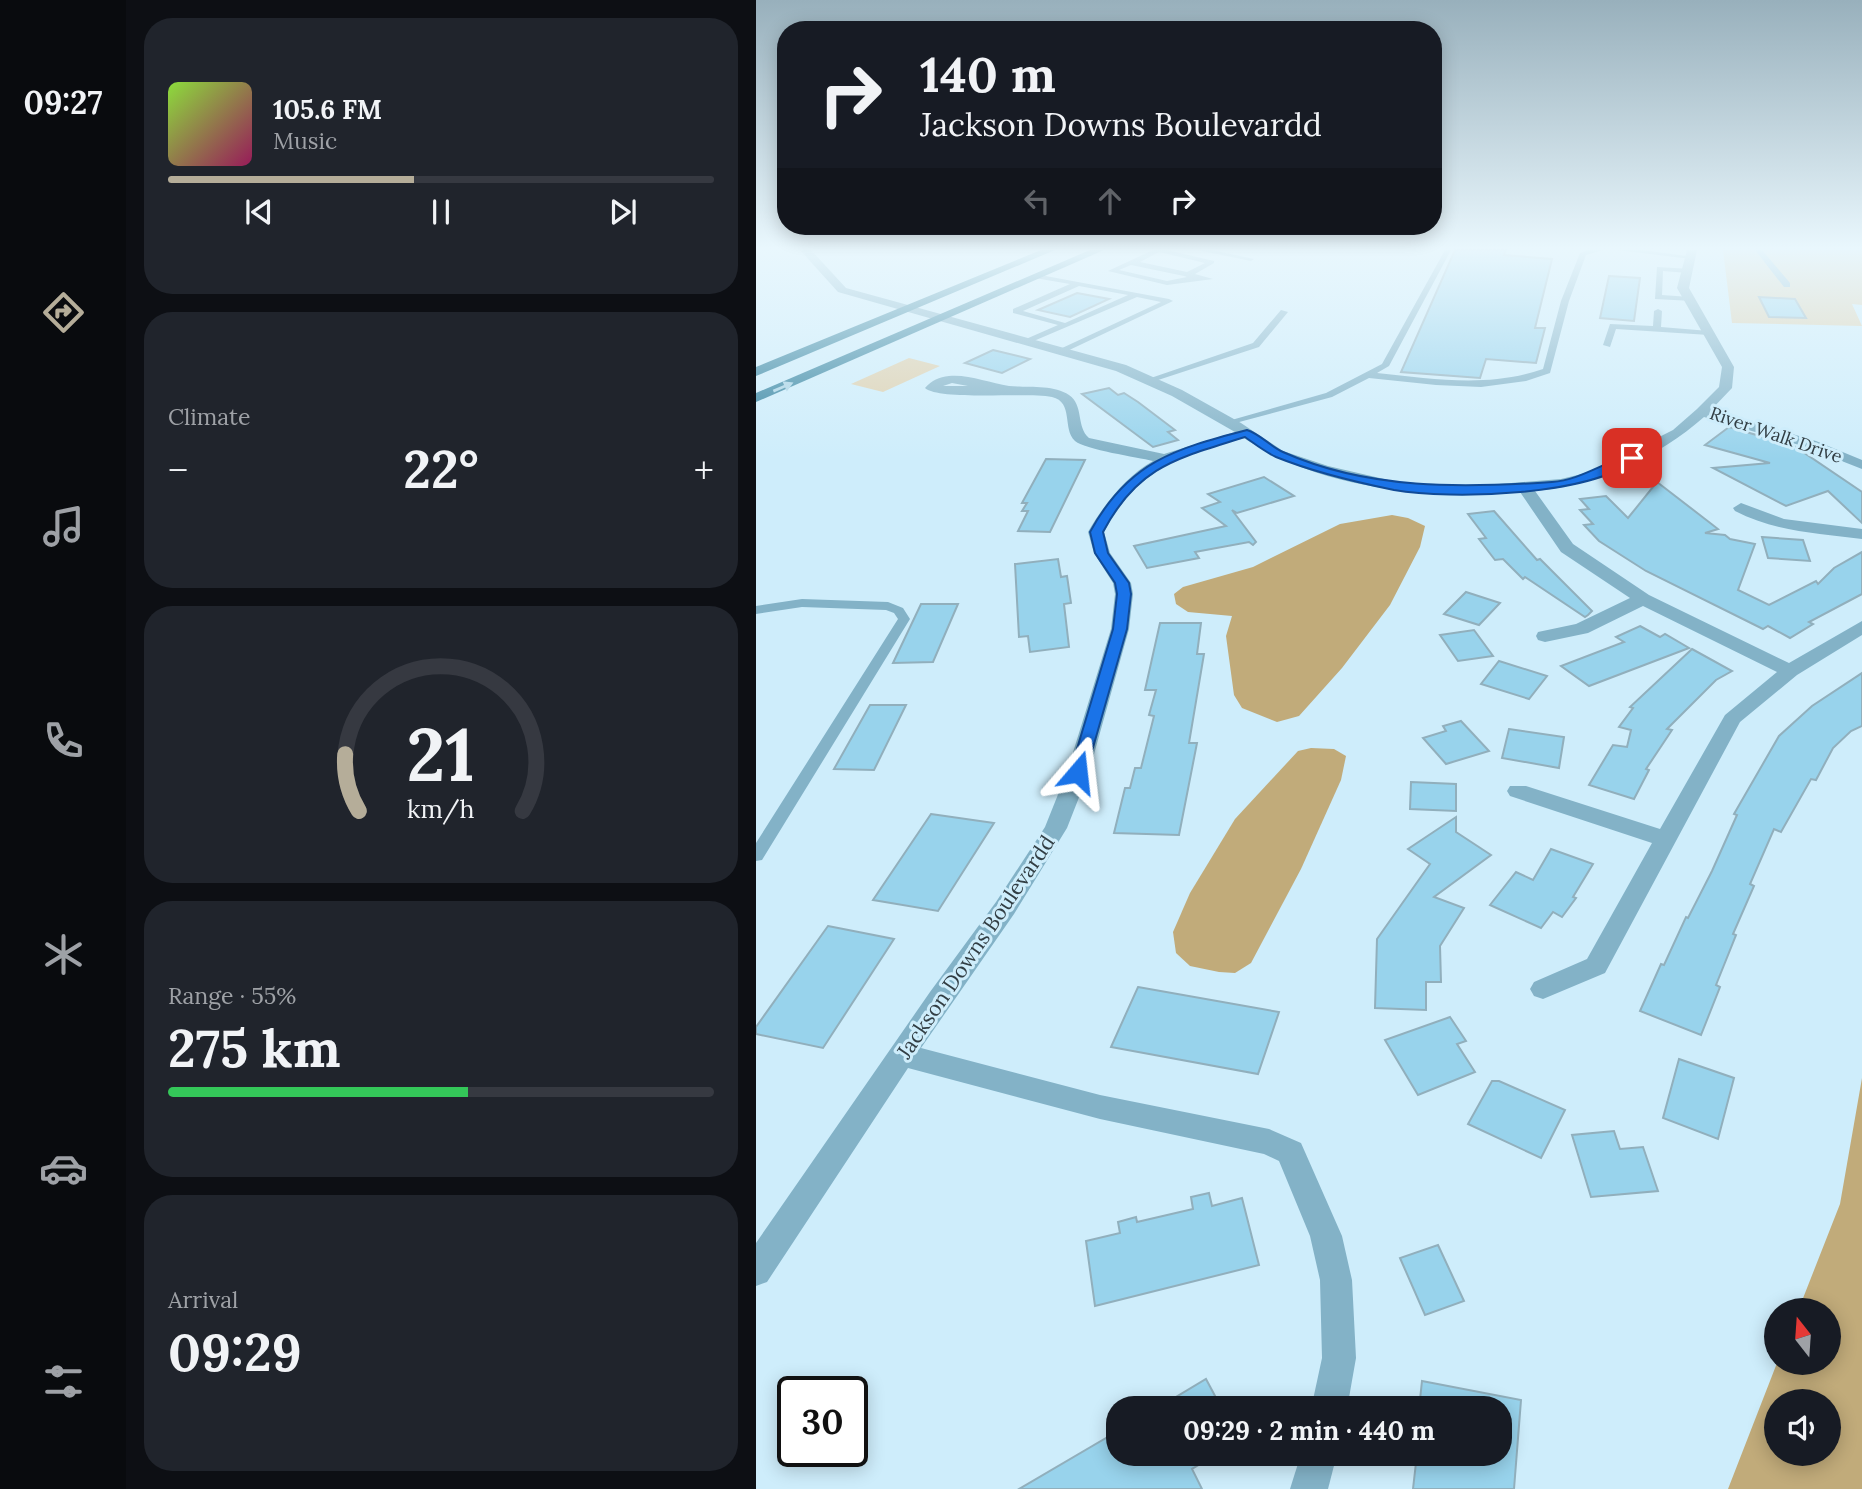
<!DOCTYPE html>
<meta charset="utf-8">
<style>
:root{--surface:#171b24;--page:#20242c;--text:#f1f3f6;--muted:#9ea1a6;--line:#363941;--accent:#b5ad99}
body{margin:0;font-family:Lora,serif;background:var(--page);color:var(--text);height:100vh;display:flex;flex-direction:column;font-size:26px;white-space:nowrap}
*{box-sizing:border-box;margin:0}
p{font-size:23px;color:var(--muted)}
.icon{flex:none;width:38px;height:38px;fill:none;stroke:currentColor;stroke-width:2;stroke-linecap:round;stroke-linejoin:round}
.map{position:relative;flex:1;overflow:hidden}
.side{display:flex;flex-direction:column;gap:18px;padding:18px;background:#0d0f14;width:630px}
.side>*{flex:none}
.hud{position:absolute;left:21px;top:21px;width:665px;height:214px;border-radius:28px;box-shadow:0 4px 18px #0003;background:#171b24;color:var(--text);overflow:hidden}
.needle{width:46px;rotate:343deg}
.fabs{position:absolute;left:1008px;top:1298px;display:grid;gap:14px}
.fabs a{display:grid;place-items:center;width:77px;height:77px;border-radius:50%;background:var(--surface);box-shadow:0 4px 18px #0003;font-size:35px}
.speed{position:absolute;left:21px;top:1376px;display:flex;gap:14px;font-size:35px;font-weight:700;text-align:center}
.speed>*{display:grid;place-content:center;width:91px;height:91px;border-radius:50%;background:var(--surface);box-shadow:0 4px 18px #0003;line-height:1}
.speed .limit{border:4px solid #111;border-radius:10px;background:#fff;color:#111}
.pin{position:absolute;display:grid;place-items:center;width:60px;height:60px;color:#fff;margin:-30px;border-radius:14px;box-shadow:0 4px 10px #0006}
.me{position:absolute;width:77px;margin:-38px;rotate:17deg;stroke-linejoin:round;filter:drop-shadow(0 0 5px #0008)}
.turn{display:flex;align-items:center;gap:24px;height:147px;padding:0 28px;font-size:32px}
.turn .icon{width:91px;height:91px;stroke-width:2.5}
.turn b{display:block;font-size:49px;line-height:60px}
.lanes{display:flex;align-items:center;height:66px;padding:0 28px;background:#0003;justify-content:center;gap:35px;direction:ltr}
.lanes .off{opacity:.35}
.big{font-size:52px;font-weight:800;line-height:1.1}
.side .card{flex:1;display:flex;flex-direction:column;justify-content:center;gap:10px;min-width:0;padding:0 24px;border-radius:28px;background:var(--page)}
.side .dial{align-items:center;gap:0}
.dial svg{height:182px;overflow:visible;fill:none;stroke:var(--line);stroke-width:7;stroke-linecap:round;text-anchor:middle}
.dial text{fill:var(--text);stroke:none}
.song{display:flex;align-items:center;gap:21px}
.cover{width:84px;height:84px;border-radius:10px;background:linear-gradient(135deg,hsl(90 70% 55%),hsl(330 70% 35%))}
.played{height:7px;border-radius:4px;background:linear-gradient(90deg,var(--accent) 45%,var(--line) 45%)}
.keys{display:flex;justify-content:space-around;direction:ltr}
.heat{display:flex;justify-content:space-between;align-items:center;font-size:38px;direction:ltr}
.charge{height:10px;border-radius:5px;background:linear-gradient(90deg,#34c759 55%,var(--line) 0)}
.trip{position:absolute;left:350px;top:1396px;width:406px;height:70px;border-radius:28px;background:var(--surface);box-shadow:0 4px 18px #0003;font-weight:800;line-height:70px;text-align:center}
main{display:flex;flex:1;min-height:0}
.tab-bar{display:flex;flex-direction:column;width:126px;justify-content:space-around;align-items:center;background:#090b0e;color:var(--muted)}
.tab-bar .icon{width:49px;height:49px}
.tab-bar .active{color:var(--accent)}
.tab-bar b{font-size:32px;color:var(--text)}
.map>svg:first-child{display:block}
.green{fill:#decfad}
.water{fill:#c1ab7a;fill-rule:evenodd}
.building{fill:#98d3ec;stroke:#91afbc;stroke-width:2}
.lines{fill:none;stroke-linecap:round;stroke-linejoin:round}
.lane{fill:#83b2c7;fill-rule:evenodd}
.street{fill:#83b2c7;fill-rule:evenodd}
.primary{fill:#33829f;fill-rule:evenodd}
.oneway{fill:#a7d2e4}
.route{fill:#1a73e8;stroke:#114b97;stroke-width:2}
.labels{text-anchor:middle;stroke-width:6;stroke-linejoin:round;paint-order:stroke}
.far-street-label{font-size:18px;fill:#323e44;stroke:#ceedfb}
.street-label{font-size:21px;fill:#323e44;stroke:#ceedfb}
</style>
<main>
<nav class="tab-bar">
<b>09:27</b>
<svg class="icon active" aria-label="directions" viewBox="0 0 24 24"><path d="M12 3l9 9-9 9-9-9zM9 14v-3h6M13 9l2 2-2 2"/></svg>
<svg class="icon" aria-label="music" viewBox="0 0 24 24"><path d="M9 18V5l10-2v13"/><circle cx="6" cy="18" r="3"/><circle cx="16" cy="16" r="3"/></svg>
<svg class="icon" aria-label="phone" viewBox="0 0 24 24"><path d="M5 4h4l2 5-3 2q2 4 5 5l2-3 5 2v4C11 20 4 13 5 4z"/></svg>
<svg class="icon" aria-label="climate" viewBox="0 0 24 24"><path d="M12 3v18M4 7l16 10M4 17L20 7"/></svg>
<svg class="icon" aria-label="car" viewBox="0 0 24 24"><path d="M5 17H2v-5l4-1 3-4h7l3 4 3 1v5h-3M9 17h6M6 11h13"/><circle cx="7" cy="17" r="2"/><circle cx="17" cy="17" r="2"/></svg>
<svg class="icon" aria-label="filters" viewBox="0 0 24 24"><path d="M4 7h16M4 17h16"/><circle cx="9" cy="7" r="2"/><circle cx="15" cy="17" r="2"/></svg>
</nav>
<section class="side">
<div class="card">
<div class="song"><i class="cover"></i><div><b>105.6 FM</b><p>Music</p></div></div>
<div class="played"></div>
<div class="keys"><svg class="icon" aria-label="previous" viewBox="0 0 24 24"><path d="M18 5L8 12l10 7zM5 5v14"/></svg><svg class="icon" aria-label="pause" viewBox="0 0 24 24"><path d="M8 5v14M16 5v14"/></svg><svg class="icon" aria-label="next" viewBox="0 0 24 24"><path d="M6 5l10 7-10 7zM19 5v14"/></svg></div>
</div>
<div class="card"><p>Climate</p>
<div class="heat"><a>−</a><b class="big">22°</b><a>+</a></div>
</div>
<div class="card dial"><svg viewBox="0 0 100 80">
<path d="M14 69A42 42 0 1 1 86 69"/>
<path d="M14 69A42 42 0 0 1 8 44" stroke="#b5ad99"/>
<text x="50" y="56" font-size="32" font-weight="700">21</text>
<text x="50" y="72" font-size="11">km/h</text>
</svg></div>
<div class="card"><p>Range · 55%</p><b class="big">275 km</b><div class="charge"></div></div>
<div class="card"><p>Arrival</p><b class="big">09:29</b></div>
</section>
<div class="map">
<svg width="1106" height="1489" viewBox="0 0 1106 1489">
<rect width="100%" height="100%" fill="#ceedfb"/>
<!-- green -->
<g class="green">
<path d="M967,250h139v55l-10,-1 10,22 -130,-3z"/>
<path d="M153,358l31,8 -57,26 -32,-8z"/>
</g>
<!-- water -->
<g class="water">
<path d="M636,515l16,3 17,8 -5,21 -30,58 -48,63 -43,48 -22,6 -35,-14 -8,-13 -8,-59 6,-20 -44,-4 -12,-8 -2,-10 9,-7 70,-20 87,-43z"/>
<path d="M555,748l23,1 12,7 -5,24 -40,89 -50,94 -16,10 -16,-1 -29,-6 -14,-13 -3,-21 17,-39 45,-74 63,-68z"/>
<path d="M1106,1078v411h-134l49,-126h52v-52h-31l42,-107zM1020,1402h53v52h-53z"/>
</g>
<!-- building -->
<g class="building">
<path d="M699,250h51l-2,5 48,4 -17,69h10l-9,35 -50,-4 -6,19 -79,-6z"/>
<path d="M853,276l31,2 -6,43 -34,-3z"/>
<path d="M321,293l32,6 -39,18 -32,-7z"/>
<path d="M1003,297l36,2 11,19 -37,-1z"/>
<path d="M237,350l37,9 -28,14 -37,-10z"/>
<path d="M353,388l9,7 6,-2 14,9 37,28 -7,2 10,8 -25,7 -71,-53z"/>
<path d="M973,427l65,19 68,46v31l-34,-32 -42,15 -73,-38 57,-5 -65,-18z"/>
<path d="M290,459l39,1 -35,72 -32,-1 10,-20h-6l5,-8h-5z"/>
<path d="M508,477l30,19 -57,17 -5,-3 24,32 -3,3 -4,-3 -54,10 4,6 -52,10 -13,-22 92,-20 -24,-18 18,-6 -12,-8z"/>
<path d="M901,482l61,47 -13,4 20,2 5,4 25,5 -17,46 31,15 47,-24 2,3 16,-16 28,-16v42l-53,28 4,2 -23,14 -22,-12 -5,3 -117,-58 -47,-30 -15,-16 9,-1 -13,-14 9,-1 -9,-10 26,-3 22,22z"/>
<path d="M738,511l43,49 3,-1 52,52 -4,4 -3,2 -60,-40 -2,2 -20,-20 -8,1 -16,-21 7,-1 -18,-24z"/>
<path d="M1006,537l41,3 7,21 -42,-3z"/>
<path d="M302,559l3,18 6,-1 4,27 -7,1 5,43 -39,5 -2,-16 -9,1 -4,-73z"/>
<path d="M710,592l34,11 -21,22 -35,-11z"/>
<path d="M165,604h37l-25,58 -40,1z"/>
<path d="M404,623h41l-4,31h7l-15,89h8l-18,92 -65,-2 11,-45h5l5,-20h6l13,-52 -5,-1 7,-25h-11z"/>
<path d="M884,626l20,11 5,-3 24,14 -100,38 -28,-20 63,-24 -8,-5z"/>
<path d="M718,630l19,26 -35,5 -18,-26z"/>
<path d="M936,649l40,22 -16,9 -49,49 5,1 -26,39 3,1 -15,29 -45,-14 24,-40 14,2 4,-17 -12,-3 14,-19 -3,-1z"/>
<path d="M743,661l48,15 -18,23 -48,-15z"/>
<path d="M1106,673v53l-11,5 -18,17 -17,32 -5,-1 -30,53 -7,-3 -24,55 4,2 -21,48 3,1 -20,50 4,2 -19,48 -61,-24 21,-47 3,1 22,-48 2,1 24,-47 25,-56 -3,-1 45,-78 33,-30z"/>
<path d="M114,705h36l-32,65 -40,-1z"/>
<path d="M705,721l28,30 -43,13 -23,-26 23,-7 -3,-5z"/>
<path d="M753,729l55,8 -5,31 -57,-10z"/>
<path d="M655,782l45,2v27l-46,-2z"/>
<path d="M175,814l63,9 -56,88 -65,-11z"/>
<path d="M700,817v15l35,23 -57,42 30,11 -24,38 1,36h-15v28l-51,-2 2,-69 53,-75 -22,-15z"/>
<path d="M795,849l42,15 -20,33 3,1 -14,19 -9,-5 -12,16 -51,-23 26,-33 17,8z"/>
<path d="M72,926l66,13 -71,109 -67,-14v-7z"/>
<path d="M382,987l141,25 -21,62 -147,-27z"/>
<path d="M694,1017l16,24 -9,3 18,28 -57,23 -33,-55z"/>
<path d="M923,1059l55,19 -16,61 -55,-21z"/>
<path d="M736,1081h7l66,29 -24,48 -73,-34z"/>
<path d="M858,1131l6,18 23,-2 15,44 -67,6 -19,-62z"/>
<path d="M453,1193l3,13 30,-8 17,67 -164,41 -9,-65 34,-8 -2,-11 18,-5 1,5 56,-13 -2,-12z"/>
<path d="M682,1245l26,56 -39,14 -25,-57z"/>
<path d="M450,1379l16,30h-66z"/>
<path d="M666,1381l99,19 -7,89h-101l4,-35h83v-45h-81z"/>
<path d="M362,1431v23h99l-25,15 10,20h-183z"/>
</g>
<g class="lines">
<!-- lane -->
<g class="lane">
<path d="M397,250h14l47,11v2l-19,11 18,5 -46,6 -59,-14zM403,252l46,11 -18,9 -47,-10zM375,265l53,11 3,1 -20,4 -48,-11z"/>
<path d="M441,250h15l42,9 -3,2z"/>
<path d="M689,250h6l-62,116 -12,7c57,6 111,15 166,-4l18,-68 19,-48 8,-3h15l-17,5 -17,46 -19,72 -24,8 -45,6 -45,-2 -67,-7 -37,19 -104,28v-4l98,-28 56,-29z"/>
<path d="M861,250h25l52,7 -3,2z"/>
<path d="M999,250h7l28,33v4h-6z"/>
<path d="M901,267l34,2 -3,4 -25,-2 -1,24 28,2 4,2 -1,2 -38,-2z"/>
<path d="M279,274l134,25 4,2 -110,52h-3v-4l101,-47 -24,-5 -108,46h-3v-4l32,-14 -45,-12v-4l57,-25 -35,-6zM323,286l49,9 -63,28 -42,-12z"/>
<path d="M902,309l4,2 -1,16 48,4 4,2 -4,2 -93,-6 -6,18 -7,-2 7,-21 43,2 1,-15z"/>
<path d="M525,310l7,2 -29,35 -107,35 -7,-2 108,-37z"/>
<path d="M46,599l86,3 15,6 7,11 -148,241 -6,1v-18l142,-224 -4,-6 -8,-3 -84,-3 -46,7v-8z"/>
</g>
<!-- street -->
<g class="street">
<path d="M44,250h11l35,38 280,77 56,25 59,33 42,28 45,15 69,16 78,4 86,-7 29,-7 83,-42 24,-21 22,-22 3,-20 -45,-79 10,-38h10l-8,38 45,79 -2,21 -21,22 105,31 46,19v9l-56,-22 -102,-30c-45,40 -109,69 -169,74l38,53 76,51 140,68 73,-42v14l-65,40 -57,47 -135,251 -62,26 -9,-3 -4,-7 4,-7 53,-23 65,-116 -142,-47 -3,-5 3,-5h16l134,43 65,-114 52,-43 -134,-66 -55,27 -43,9 -7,-2 -2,-4 2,-4 38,-8 54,-26 -69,-46 -41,-60c-91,7 -198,-2 -276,-54 -66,19 -104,29 -140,94l6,21 21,30 2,11 -4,35 -40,143 -22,56 -53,86 -93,134 179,47 169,34 32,14 41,93 10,44 4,78 -9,51h-36l11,-51 -2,-78 -10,-44 -31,-75 -15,-7 -164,-35 -192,-51 -141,214 -11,4v-43l174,-251 66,-90 49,-75 22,-55 44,-143 4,-35 -2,-11 -19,-30 -6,-21c15,-26 38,-56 65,-71 -16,-4 -67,-11 -78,-20 -13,-12 -1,-39 -23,-44 -27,-5 -112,4 -127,-9 7,-8 14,-11 24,-12 19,-2 41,7 60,10 18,2 44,-2 60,9 15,10 7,32 20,43l75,16 71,-22 -63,-36 -56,-25 -278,-79zM196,383l16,3h-25z"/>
<path d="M985,503l43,16 78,10v10c-43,-6 -87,-7 -127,-28l-2,-3z"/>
<path d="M545,1454h36l-9,35h-38z"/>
</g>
<!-- primary -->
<g class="primary">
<path d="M285,250h14l-299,126v-9z"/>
<path d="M334,250h14l-348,152v-9z"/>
</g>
</g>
<!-- one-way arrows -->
<defs><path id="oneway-solid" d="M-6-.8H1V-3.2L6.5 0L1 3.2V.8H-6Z" transform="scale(1.75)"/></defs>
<use class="oneway" href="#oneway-solid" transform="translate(27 387) rotate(-23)"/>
<!-- sky -->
<linearGradient id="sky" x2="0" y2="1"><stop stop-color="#98b0bc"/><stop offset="0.54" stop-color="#e9f7fd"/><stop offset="1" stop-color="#e9f7fd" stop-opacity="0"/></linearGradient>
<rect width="1106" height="459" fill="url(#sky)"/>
<!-- route -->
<path class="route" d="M491,430c13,4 23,16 36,22 85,38 179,36 269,30 28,-2 50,-19 76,-26 6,-2 5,-1 9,2 -43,38 -187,42 -243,32 -39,-8 -81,-18 -118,-33 -11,-5 -21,-13 -31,-20 -66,21 -107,28 -142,95l5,21 21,30 2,11 -4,35 -41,143 -2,4h-12l-2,-4 43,-143 4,-35 -2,-11 -20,-30 -5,-21c38,-70 84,-83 157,-102z"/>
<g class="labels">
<!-- far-street labels -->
<g class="far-street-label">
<text transform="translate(1020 435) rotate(19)" y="6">River Walk Drive</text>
</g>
<!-- street labels -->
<g class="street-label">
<text transform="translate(220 947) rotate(-56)" y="7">Jackson Downs Boulevardd</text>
</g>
</g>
</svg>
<div class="fabs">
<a><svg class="needle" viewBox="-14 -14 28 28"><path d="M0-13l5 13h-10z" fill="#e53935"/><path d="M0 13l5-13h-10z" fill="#9ea1a6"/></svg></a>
<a><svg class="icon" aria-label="sound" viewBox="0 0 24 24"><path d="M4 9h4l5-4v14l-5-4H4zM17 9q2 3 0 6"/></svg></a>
</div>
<div class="speed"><div class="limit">30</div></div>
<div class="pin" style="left:876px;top:458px;background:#d93025"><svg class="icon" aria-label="arrive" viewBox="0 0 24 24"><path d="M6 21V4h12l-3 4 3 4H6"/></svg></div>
<svg class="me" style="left:322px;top:772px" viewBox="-20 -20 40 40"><path d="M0-17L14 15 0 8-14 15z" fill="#1a73e8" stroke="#fff" stroke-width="4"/></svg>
<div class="trip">09:29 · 2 min · 440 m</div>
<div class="hud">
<div class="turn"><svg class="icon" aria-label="right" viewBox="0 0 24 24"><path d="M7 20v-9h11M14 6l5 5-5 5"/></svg><div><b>140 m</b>Jackson Downs Boulevardd</div></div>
<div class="lanes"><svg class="icon off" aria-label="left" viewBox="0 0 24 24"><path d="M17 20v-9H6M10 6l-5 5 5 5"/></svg><svg class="icon off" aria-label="ahead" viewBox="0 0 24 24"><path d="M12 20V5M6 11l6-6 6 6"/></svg><svg class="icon" aria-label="right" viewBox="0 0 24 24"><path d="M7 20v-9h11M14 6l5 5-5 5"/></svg></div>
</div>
</div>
</main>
